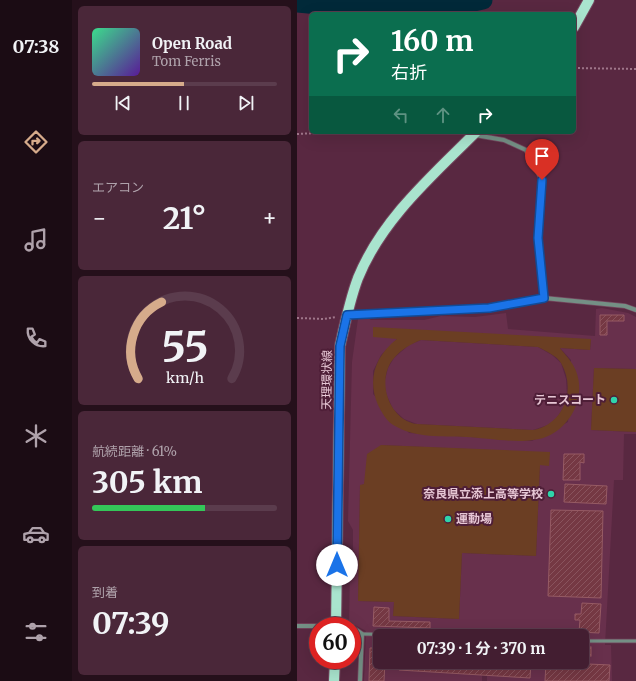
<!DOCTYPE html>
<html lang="ja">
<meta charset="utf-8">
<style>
:root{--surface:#431e31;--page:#4a2739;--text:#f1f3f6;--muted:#afa2ab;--line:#5b3c4d;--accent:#d6ab8b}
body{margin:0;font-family:Merriweather,"Noto Sans JP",serif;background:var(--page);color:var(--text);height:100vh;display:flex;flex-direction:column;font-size:15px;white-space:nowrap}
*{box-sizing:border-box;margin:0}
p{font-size:13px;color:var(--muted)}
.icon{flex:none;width:22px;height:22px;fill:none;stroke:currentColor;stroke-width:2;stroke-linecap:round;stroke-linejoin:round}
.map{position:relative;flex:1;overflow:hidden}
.drawer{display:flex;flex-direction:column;gap:6px;padding:6px;background:#25101b;width:225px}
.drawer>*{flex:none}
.guide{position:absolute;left:12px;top:12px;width:267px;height:122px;border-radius:6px;box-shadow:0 4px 16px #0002,0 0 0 1px var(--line);background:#0b6e4f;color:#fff;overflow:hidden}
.speed{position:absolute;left:12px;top:617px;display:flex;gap:8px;font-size:20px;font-weight:700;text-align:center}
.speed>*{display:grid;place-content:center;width:52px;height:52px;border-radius:50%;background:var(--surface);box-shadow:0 4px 16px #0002,0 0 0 1px var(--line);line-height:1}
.speed .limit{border:6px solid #d22;background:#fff;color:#111}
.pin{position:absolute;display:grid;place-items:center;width:34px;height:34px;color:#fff;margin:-41px -17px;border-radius:50% 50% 50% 0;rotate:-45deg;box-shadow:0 0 4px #0007}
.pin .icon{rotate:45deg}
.me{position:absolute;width:44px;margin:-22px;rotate:0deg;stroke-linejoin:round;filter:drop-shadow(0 0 3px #0008)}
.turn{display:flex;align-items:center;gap:14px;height:84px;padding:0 16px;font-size:18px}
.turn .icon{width:52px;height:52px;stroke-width:2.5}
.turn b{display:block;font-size:28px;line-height:34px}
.lanes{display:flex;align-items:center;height:38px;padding:0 16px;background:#0003;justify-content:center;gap:20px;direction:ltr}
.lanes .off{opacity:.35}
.big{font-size:30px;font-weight:700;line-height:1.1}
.drawer .card{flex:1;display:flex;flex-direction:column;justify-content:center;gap:6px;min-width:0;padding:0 14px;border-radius:6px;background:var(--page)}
.drawer .dial{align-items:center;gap:0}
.dial svg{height:104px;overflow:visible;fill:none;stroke:var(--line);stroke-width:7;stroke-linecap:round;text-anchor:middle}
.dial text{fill:var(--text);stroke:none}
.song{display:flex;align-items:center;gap:12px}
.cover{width:48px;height:48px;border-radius:6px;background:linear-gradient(135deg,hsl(150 70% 55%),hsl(270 70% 35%))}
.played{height:4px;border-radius:2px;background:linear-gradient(90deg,var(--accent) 50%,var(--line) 50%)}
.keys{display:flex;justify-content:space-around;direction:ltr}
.heat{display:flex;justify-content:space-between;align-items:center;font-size:22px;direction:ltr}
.charge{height:6px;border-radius:3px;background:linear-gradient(90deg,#34c759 61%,var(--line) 0)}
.trip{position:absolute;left:76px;top:629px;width:216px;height:40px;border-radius:6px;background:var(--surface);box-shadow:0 4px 16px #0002,0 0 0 1px var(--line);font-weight:700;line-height:40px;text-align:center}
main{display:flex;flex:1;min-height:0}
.dock{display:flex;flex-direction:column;width:72px;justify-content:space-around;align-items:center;background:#1b0c14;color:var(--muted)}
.dock .icon{width:28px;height:28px}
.dock .selected{color:var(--accent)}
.dock b{font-size:18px;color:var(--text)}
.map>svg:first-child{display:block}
.built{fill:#68304c;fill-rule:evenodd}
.green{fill:#6b3e23;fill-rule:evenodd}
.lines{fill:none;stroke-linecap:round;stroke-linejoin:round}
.river{stroke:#012939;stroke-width:19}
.building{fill:url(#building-hatch);stroke:#975b64}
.service-casing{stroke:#75485f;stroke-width:4.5}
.minor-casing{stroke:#75485f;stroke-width:5.5}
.primary-casing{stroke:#75485f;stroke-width:12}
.path{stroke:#a0778b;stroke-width:2;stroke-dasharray:2 2;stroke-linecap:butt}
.service{stroke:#749085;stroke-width:3}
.minor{stroke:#749085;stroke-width:4}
.primary{stroke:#a9e4ce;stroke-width:10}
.route-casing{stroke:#114b97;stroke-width:10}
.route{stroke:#1a73e8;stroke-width:7}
.poi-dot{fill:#2fd4aa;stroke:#4e1e37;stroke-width:1.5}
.labels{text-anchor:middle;stroke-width:4;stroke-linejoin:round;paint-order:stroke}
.street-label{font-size:12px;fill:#e7c7d5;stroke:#4e1e37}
.poi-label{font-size:12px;font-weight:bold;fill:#e7c7d5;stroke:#4e1e37;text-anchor:end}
</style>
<main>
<nav class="dock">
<b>07:38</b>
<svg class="icon selected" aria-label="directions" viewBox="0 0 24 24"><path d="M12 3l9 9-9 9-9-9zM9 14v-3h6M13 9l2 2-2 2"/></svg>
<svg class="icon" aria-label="music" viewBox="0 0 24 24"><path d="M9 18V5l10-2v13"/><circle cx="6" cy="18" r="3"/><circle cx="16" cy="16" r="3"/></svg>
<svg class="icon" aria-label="phone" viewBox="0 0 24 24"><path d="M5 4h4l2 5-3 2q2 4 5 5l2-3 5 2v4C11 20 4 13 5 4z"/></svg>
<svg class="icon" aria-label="climate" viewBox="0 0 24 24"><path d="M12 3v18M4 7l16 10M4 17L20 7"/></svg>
<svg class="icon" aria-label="car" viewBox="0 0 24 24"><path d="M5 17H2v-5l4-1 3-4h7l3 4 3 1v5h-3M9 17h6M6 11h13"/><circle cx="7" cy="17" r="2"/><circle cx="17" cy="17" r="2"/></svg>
<svg class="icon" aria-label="filters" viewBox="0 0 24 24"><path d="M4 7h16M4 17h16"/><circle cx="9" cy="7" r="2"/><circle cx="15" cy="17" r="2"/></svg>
</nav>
<section class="drawer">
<div class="card">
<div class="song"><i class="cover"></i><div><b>Open Road</b><p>Tom Ferris</p></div></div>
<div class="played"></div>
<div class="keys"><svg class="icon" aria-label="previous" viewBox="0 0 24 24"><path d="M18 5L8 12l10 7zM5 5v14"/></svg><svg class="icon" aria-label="pause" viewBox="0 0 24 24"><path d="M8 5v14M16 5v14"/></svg><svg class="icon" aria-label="next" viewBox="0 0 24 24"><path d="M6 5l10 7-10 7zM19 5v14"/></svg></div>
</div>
<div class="card"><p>エアコン</p>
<div class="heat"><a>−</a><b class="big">21°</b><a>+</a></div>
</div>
<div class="card dial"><svg viewBox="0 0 100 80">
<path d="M14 69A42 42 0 1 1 86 69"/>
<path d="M14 69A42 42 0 0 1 32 10" stroke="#d6ab8b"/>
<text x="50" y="56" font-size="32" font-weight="700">55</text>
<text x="50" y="72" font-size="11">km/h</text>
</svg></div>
<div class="card"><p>航続距離 · 61%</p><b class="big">305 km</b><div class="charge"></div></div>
<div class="card"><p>到着</p><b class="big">07:39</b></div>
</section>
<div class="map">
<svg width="339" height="681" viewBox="0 0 339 681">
<defs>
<pattern id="building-hatch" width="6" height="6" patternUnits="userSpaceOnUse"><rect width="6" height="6" fill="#753843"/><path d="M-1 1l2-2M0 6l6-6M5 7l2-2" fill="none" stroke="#89535d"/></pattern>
</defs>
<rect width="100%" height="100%" fill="#592841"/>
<!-- built -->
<g class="built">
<path d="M305,308l26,5 8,4v52l-42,-1 -3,62 45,2v2h-12l-1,46h-9l-9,165h6l1,36h-125v-6l44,-13h51v-6h9v-8l-9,-1v-11h-202v12h-10l-1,33h-5l2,-50 -11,-6h-6l1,-57 3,-7v-31l-5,-9 4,-159 6,-43 10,-1 3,2h53l17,-4 34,1 31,-4 2,16 87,7 1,-27zM100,339l194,1 -1,10 -30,-2 11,12 -3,62 -36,19 -123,-8 -36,-39v-23l8,-16zM84,445l169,8 -10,12 -4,91 -74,-3 -3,66 -66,-3 1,-14 -36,-1 2,-115 4,-2zM267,454h20v8h-4v18l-17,-1zM267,485l42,1v18l-42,-2zM254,510l52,2 -2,86 -53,-2zM285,603l19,1 -2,29 -20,-1 1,-12h-5v-6h6zM77,608l15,13 41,1v6l-56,-2z"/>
<path d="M124,340l117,7 14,8 9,8 5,16 1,17 -3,11 -8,12 -8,6 -15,5 -116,-6 -13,-5 -11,-10 -6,-13 -3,-12 4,-16 6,-10 15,-13z"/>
<path d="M88,662h15l-1,8 83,5v6h-98z"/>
</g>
<!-- green -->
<g class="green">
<path d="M76,327l218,12 -1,11 -30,-2c6,8 12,13 16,23 12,30 -11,66 -43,69 -19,3 -47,-2 -67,-3 -24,-1 -50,1 -71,-11 -8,-4 -13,-13 -17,-21 -11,-25 -3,-49 19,-66l-24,-2zM124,340l117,7c8,4 19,9 23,16 16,27 2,62 -28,67l-116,-6c-29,-4 -42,-46 -22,-67 7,-8 16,-13 26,-17z"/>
<path d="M297,368l42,1v63l-45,-2z"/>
<path d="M84,445l169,7 -1,14 -9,-1 -4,91 -74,-3 -3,66 -66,-3 1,-14 -36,-1 2,-116 4,-1 3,-30z"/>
</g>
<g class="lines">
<!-- river -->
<path class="river" d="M0,3l53,5h83l18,-1 32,-7"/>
</g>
<!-- building -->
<g class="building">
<path d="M303,315h24v6h-17v14h-7z"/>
<path d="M267,454h20v9l-4,-1v18h-17z"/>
<path d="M268,484l42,2 -1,18 -42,-2z"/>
<path d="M254,510l52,1 -2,87 -53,-2z"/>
<path d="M285,603l19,1 -2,29 -20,-1 1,-12h-5v-6h6z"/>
<path d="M77,607l15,1v13l41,1v6l-57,-2z"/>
<rect x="285" y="647" width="9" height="9"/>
<path d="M73,648h10v14h5l-1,19h-15z"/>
<path d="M103,662h131l-1,16 -131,-8z"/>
<path d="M249,662l64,3 -1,16h-64z"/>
</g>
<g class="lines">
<defs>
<g id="service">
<path d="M65,634l107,2"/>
<path d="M285,641h54"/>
</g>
<g id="minor">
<path d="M178,135l29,5 22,10 16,30 -4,58 6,60"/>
<path d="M51,315l141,-7 55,-10 81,8 11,4"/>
<path d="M0,626h21"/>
<path d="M55,627l10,7 -2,47"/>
</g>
<g id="primary">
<path d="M277,27l15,-27"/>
<path d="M39,626l4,-280c5,-23 10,-47 18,-68 24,-59 74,-102 118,-146"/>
<path d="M37,681l1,-21"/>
</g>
</defs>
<!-- service casing -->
<use href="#service" class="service-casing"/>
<!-- minor casing -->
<use href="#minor" class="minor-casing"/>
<!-- primary casing -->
<use href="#primary" class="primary-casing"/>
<!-- path -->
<g class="path">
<path d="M277,68l62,1"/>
<path d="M150,132l13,1"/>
<path d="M0,134l39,-2"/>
<path d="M0,318l27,1 12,-2"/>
</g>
<!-- service -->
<use href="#service" class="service"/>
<!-- minor -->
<use href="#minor" class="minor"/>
<!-- primary -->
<use href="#primary" class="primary"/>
</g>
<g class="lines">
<defs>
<path id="route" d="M40,565l3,-219 7,-31 142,-7 55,-10 -6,-60 4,-58"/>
</defs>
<!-- route casing -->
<use href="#route" class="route-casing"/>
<!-- route -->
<use href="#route" class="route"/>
</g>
<!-- markers -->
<g class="poi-dot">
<circle cx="317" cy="400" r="4"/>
<circle cx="254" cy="494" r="4"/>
<circle cx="151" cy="519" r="4"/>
</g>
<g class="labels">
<!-- street labels -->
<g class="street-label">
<text transform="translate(30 380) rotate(-89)" y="4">天理環状線</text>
</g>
<!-- poi labels -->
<g class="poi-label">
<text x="309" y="404">テニスコート</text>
<text x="246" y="498">奈良県立添上高等学校</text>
<text x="159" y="523" text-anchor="start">運動場</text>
</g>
</g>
</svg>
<div class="speed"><div class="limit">60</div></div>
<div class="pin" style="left:245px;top:180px;background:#d93025"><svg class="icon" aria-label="arrive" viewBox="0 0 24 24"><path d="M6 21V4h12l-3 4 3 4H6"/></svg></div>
<svg class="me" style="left:40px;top:565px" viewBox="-20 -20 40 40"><circle r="19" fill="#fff"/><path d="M0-13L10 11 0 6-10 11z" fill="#1a73e8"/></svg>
<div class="trip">07:39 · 1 分 · 370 m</div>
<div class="guide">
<div class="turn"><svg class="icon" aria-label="right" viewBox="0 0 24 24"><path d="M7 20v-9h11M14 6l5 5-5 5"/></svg><div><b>160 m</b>右折</div></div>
<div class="lanes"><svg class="icon off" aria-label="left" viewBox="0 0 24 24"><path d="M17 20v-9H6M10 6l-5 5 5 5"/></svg><svg class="icon off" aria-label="ahead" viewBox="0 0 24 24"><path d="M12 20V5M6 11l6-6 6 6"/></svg><svg class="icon" aria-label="right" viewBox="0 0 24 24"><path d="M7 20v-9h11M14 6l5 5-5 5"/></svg></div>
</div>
</div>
</main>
